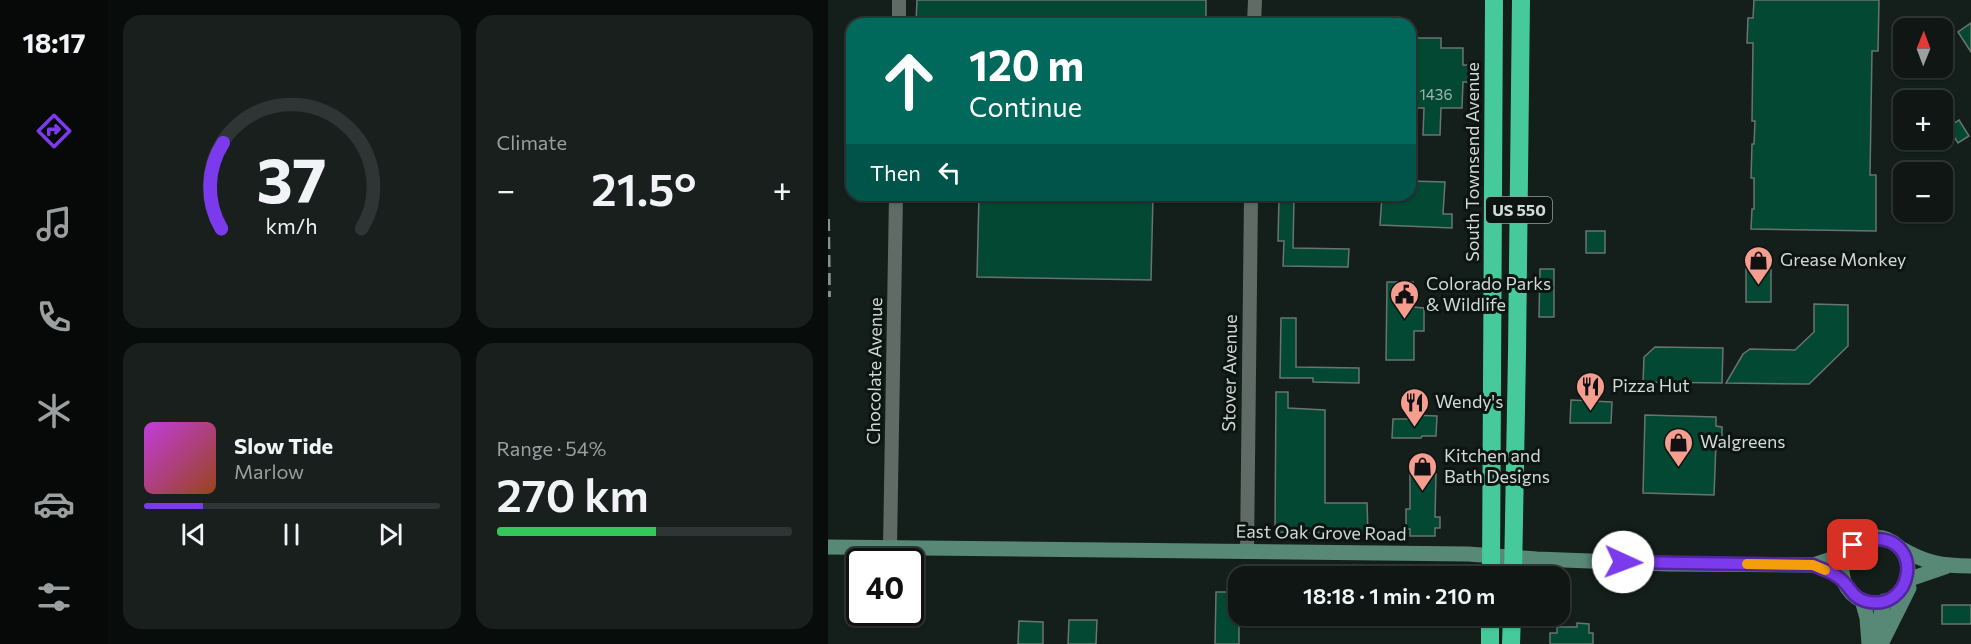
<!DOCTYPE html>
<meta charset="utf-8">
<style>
:root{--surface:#0f1614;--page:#181f1d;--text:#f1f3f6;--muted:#9b9fa0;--line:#2f3534;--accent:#7c3aed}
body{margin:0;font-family:Commissioner,sans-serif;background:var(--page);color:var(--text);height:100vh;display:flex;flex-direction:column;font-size:22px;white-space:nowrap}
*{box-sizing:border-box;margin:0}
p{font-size:20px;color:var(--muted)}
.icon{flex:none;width:33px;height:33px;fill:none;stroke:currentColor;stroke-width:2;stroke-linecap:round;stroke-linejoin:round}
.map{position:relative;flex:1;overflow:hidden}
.side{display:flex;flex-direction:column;gap:15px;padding:15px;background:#080c0b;width:720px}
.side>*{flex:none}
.banner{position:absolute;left:18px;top:18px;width:570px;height:183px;border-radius:18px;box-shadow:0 2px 4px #0004,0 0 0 2px var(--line);background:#00695c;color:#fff;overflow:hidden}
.needle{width:39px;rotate:1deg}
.controls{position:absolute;left:1065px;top:18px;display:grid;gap:12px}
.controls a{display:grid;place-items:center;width:60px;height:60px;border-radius:12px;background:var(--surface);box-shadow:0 2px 4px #0004,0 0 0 2px var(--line);font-size:30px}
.speed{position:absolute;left:18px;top:548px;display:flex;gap:12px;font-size:30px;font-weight:700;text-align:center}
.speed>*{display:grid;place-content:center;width:78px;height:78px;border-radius:50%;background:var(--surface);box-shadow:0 2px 4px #0004,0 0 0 2px var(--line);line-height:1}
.speed .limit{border:3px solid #111;border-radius:9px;background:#fff;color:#111}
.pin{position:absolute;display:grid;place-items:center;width:51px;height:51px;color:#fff;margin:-26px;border-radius:12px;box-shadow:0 3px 9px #0006}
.me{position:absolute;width:66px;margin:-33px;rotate:92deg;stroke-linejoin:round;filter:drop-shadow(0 0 4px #0008)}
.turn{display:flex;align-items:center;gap:21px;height:126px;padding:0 24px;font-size:27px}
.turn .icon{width:78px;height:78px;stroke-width:2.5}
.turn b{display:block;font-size:42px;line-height:51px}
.then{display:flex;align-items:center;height:57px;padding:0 24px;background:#0003;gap:12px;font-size:22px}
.big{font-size:45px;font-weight:600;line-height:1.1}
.side .tile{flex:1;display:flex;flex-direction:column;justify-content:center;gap:9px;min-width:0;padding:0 21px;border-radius:18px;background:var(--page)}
.side .dial{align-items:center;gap:0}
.dial svg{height:156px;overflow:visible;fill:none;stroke:var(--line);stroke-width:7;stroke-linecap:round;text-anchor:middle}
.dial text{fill:var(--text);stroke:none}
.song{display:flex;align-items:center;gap:18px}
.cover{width:72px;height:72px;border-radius:9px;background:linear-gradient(135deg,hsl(290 70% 55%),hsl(20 70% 35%))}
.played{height:6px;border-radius:3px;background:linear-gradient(90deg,var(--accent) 20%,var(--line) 20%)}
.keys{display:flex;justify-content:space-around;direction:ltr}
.heat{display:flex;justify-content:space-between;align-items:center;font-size:33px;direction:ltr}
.charge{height:9px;border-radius:4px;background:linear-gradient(90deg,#34c759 54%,var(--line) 0)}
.side .tiles{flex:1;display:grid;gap:15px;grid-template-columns:repeat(2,1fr)}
.trip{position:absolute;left:400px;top:566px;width:342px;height:60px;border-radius:18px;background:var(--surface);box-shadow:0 2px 4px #0004,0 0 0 2px var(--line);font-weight:600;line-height:60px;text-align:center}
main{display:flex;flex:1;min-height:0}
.tabs{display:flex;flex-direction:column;width:108px;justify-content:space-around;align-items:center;background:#060908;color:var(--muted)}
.tabs .icon{width:42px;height:42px}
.tabs .current{color:var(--accent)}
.tabs b{font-size:27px;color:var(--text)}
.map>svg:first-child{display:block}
.building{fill:#024833;stroke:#69746f;stroke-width:1.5}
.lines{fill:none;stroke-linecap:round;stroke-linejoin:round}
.street{stroke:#606b66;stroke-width:14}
.secondary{stroke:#588876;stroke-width:15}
.highway{stroke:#47ca9b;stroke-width:18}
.rail{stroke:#89908d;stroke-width:4;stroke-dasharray:12 6;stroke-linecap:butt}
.route-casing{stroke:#51269a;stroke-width:15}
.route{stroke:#7c3aed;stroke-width:10}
.slow{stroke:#f59e0b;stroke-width:10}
.labels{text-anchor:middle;stroke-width:6;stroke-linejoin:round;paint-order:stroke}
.number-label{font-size:15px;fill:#9fb5ad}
.shield{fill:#0c1511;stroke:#979e9b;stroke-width:1.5}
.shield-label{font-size:16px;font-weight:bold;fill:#d3d9d6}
.street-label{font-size:18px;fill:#d3d9d6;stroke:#0c1511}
.poi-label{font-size:18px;fill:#d3d9d6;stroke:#0c1511;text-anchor:start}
</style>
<main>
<nav class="tabs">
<b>18:17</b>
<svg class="icon current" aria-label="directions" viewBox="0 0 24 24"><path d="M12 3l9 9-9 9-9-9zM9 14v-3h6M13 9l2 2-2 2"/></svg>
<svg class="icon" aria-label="music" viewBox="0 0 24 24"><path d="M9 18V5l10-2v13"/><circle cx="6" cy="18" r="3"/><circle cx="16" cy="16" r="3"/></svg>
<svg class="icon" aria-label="phone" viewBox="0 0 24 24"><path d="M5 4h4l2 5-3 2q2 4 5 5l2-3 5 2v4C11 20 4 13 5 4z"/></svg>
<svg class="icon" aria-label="climate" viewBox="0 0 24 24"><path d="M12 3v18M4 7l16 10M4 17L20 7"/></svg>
<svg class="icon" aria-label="car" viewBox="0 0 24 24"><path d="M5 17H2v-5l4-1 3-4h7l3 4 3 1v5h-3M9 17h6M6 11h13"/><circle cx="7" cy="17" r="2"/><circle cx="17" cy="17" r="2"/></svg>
<svg class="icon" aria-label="filters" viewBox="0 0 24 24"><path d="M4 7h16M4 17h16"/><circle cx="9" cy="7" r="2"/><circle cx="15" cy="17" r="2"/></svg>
</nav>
<section class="side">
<div class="tiles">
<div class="tile dial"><svg viewBox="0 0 100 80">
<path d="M14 69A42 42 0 1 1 86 69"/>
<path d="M14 69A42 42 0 0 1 15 25" stroke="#7c3aed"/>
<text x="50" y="56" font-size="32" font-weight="700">37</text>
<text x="50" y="72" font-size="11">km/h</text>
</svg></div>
<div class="tile"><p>Climate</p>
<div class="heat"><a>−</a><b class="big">21.5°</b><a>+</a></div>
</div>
<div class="tile">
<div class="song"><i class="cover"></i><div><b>Slow Tide</b><p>Marlow</p></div></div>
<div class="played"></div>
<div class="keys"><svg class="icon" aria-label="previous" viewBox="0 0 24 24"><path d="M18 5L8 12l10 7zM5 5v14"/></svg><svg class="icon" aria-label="pause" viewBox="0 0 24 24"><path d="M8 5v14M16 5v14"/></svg><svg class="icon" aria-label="next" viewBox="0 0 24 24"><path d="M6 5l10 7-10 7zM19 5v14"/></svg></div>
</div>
<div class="tile"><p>Range · 54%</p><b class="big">270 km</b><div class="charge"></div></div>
</div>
</section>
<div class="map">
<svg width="1143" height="644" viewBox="0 0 1143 644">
<rect width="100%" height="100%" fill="#141e1a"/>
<!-- building -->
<g class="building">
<path d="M89,0h289v24l-290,-2z"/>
<path d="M926,0h125l-1,51h-6l-2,124h6v56l-125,-2 1,-20h2v-31h-3l1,-34h2l1,-23h-3l1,-78h-6l1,-25h5z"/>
<path d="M1143,23v29l-13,-20z"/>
<path d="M582,38h31v10h22v17h6l-1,17h-5l-1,26h-21l-1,27h-17l1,-27h-14z"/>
<path d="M1131,120l10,16 -11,7 -10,-16z"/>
<path d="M582,181l35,1 -2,32h9v14l-72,-3 2,-30h28z"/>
<path d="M151,195h174l-2,85 -174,-3z"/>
<path d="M451,197h15l-1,51 56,1 -1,18 -65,-1 1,-25h-6z"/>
<rect x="758" y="231" width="19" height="22"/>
<path d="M712,269h14v48h-15z"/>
<path d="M918,269l25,1v32h-25z"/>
<path d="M559,282h26v25l11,1v23h-10v29h-28z"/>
<path d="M986,304l34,1v41l-39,38 -83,-1 17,-29 7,-5 45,1 19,-18z"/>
<path d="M453,318h15v49l63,1v15l-46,-1v-4h-33z"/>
<path d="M827,347l68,1 -1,35 -79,-1 1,-25z"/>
<path d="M448,392h12v16l37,2v93h42l1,30 -93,-1z"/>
<path d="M743,400l41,2 -1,21h-41z"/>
<path d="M583,415l26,1 -1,20h-14l-1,2h-29l1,-19h18z"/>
<path d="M817,415l71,2v9l6,1v17h-6l-2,51 -71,-2z"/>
<path d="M582,474h26l-1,43h5v11h-5v8h-25v-7h-4v-20h4z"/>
<path d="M388,592h23v52h-24z"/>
<rect x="1114" y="605" width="29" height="19"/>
<path d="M241,620h28l-1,24h-28z"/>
<path d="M191,621l24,1v22h-25z"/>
<path d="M749,623l12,1v9h4v11h-43v-11h7v-6h20z"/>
</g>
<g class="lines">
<!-- street -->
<g class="street">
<path d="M71,24v-24"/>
<path d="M426,24l1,-24"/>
<path d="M62,547l6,-352"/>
<path d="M419,552l4,-357"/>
</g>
<!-- secondary -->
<g class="secondary">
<circle cx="1047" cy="570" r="33"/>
<path d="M0,547l640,7 69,5 132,5 144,1 33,-11"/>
<path d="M1072,548c26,15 41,18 71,18"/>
<path d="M1079,580l38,-13"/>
<path d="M1034,600l5,18 2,26"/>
<path d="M1049,644l4,-30 3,-13"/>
<path d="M1053,644l28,-56"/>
</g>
<!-- highway -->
<g class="highway">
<path d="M663,576l3,-576"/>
<path d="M685,576l4,-223 4,-353"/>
<path d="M662,644v-29"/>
<path d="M683,644l1,-29"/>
</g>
<!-- rail -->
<path class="rail" d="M0,219l1,78"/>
</g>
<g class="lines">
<defs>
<path id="route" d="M795,562l190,3c8,4 18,6 25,12 11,7 13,20 27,24 48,13 60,-63 10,-62 -9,0 -15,2 -22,6"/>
</defs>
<!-- route casing -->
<use href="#route" class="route-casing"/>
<!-- route -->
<use href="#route" class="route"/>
<!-- slow -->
<path class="slow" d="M919,564l66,1 12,5"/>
</g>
<!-- icons -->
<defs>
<symbol id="shop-pin" viewBox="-11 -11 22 30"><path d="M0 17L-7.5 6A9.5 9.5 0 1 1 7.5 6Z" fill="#f59d8f" stroke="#0c1511"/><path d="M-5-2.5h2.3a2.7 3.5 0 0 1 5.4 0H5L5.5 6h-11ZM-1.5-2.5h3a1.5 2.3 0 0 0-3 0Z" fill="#111"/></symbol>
<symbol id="civic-pin" viewBox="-11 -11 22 30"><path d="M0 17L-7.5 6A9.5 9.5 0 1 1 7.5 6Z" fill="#f59d8f" stroke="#0c1511"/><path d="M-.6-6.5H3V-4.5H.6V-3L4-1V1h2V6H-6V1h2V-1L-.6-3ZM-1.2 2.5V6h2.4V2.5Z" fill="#111"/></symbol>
<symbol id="restaurant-pin" viewBox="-11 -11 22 30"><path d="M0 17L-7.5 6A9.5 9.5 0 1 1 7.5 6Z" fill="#f59d8f" stroke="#0c1511"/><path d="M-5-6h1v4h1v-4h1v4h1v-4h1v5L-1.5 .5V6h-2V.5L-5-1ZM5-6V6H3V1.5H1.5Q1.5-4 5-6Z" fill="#111"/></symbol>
</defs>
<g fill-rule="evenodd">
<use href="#shop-pin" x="914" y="244" width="33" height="45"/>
<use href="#civic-pin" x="560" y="278" width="33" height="45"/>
<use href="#restaurant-pin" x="746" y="370" width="33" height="45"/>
<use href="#restaurant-pin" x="570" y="386" width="33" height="45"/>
<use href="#shop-pin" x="834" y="426" width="33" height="45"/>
<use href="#shop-pin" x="578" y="450" width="33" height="45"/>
</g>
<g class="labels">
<!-- number labels -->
<g class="number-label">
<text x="608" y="100">1436</text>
</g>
<!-- shield labels -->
<rect class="shield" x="658" y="197" width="66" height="26" rx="4.5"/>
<g class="shield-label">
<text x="691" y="216">US 550</text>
</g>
<!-- street labels -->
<g class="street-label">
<text transform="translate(645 162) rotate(-90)" y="6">South Townsend Avenue</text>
<text transform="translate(47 371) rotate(-89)" y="6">Chocolate Avenue</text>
<text transform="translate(402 373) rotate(-89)" y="6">Stover Avenue</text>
<text transform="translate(493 533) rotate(1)" y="6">East Oak Grove Road</text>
</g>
<!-- poi labels -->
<g class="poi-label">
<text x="952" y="266">Grease Monkey</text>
<text x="598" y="290">Colorado Parks<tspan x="598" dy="21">&amp; Wildlife</tspan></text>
<text x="784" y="392">Pizza Hut</text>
<text x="607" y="408">Wendy's</text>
<text x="872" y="448">Walgreens</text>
<text x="616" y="462">Kitchen and<tspan x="616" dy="21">Bath Designs</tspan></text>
</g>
</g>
</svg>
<div class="controls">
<a><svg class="needle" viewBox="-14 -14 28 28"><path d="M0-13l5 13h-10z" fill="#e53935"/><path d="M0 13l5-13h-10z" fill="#9b9fa0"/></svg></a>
<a>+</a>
<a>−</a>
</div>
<div class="speed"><div class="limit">40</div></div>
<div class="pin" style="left:1025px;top:545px;background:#d93025"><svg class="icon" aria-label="arrive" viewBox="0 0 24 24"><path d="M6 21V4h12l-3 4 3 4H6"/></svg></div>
<svg class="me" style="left:795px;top:562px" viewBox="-20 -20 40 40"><circle r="19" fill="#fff"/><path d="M0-13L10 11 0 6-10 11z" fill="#7c3aed"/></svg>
<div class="trip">18:18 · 1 min · 210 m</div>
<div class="banner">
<div class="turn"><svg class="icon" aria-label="ahead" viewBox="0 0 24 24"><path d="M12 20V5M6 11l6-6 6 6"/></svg><div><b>120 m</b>Continue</div></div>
<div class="then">Then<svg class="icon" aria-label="left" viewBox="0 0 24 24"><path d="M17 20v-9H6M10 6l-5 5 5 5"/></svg></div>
</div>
</div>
</main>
